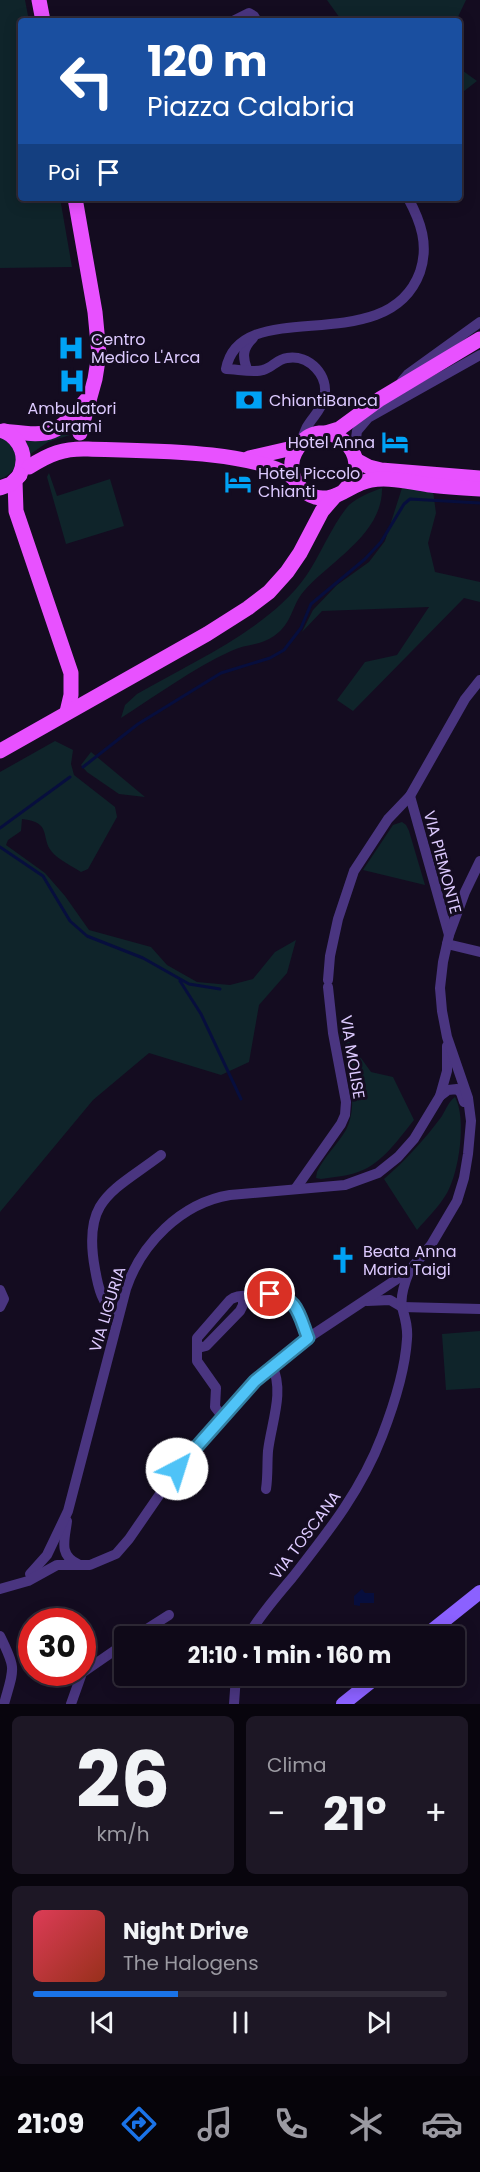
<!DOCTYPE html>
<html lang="it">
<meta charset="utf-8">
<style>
:root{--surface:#0f0918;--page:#1d1725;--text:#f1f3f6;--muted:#9b9aa2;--line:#2f2a37;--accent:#1a73e8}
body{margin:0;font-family:Poppins,sans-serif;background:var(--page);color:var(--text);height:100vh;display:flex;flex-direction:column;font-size:22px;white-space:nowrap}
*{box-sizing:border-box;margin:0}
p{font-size:20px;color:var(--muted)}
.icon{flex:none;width:33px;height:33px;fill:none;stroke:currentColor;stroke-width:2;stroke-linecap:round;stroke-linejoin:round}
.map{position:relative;height:1704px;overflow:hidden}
.panel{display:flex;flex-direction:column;gap:12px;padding:12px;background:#08050d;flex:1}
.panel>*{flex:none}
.hud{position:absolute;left:18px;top:18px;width:444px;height:183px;border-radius:6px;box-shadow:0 3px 15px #0003,0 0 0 2px var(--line);background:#1a4fa0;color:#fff;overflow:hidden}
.speed{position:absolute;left:18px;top:1608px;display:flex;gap:12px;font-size:30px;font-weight:700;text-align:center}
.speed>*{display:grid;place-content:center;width:78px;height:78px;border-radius:50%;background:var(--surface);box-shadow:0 3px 15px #0003,0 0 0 2px var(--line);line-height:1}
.speed .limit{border:9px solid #d22;background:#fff;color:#111}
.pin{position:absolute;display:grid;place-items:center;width:51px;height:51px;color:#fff;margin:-26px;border:3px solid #fff;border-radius:50%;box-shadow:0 2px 6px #0007}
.me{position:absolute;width:66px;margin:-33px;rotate:40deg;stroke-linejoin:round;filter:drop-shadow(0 0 4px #0008)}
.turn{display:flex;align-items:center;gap:21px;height:126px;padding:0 30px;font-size:27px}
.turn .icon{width:78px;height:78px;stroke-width:2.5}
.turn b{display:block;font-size:42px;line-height:51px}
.then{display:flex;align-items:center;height:57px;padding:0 30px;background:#0003;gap:12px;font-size:22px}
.big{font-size:45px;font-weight:700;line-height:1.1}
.panel .widget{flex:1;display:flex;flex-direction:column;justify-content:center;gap:9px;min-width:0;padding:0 21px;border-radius:9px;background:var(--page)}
.panel .dial{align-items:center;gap:0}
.dial b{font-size:78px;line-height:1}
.song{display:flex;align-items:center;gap:18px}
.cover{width:72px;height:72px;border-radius:9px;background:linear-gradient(135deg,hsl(350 70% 55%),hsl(10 70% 35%))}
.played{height:6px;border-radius:3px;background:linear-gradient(90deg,var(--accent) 35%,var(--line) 35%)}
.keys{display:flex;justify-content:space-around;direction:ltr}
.heat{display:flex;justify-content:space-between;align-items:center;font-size:33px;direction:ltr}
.panel .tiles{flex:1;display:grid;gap:12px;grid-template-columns:1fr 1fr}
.widget:last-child{grid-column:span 2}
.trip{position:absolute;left:114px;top:1626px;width:351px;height:60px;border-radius:6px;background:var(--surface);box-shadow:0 3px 15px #0003,0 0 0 2px var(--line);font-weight:700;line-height:60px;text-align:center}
.menu{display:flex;height:96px;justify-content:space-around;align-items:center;background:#06040a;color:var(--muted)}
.menu .icon{width:42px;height:42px}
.menu .current{color:var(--accent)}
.menu b{font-size:27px;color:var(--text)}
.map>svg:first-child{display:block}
.green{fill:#0f242a}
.water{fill:#070e3d}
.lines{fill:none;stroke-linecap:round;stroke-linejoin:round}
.stream{stroke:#070e3d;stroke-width:3}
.street{stroke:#4a3580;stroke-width:10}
.secondary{stroke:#8b61ff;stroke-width:14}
.primary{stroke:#e851ff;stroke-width:15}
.route-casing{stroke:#337fa1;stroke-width:15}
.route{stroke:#4fc3f7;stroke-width:10}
.labels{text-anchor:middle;stroke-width:6;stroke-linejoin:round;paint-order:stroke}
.poi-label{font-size:16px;fill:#ddcaff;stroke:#140c20;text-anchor:start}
.street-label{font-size:16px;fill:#ddcaff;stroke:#140c20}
</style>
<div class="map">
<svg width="480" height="1704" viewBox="0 0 480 1704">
<rect width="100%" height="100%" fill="#140c20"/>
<!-- green -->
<g class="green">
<path d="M0,0h25l4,21h-8v177h39l12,69 -72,1z"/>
<path d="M327,0h139l-10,21h-114z"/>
<path d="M459,68l18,13 -18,14z"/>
<path d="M59,434l11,1 -22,7 -19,13 -3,-16z"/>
<path d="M0,437c19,10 24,33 0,42z"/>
<path d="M49,473l8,23 53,-17 14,47 -58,18 -19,-67z"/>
<path d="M382,488c1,46 -52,73 -78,103 -13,15 -11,32 -30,45 -14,10 -29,8 -43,15 -39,18 -74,44 -110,67l4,-13 12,-11c55,-32 132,-65 169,-118 14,-20 27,-53 43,-71 9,-8 22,-13 33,-17z"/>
<path d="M402,488l31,3 3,22 -8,30 7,29 45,10v20l-16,-4 -111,113 -16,-11 28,-38 32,-7 32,-48 -107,4 -20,21 11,-22 24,-25 32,-23 16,-21z"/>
<path d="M55,741l18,9 -2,14 3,11 41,32 2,10 -29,52 -7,3c-9,-6 -22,-12 -29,-20 -12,-14 1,-30 -30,-33l-1,12 -13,9 -2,5 39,28 20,23 24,34 62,17 16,18 30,17 33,3 23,-6 22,-27 21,-12 -9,33 -28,32 -10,57 -28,13 -72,-22 -56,47 -93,112v-440z"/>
<path d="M91,752l54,45 -26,-3 -32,-22 -6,-7z"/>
<path d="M402,822l4,3 3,6 16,54 -62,-15 30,-45z"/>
<path d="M340,1029l31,43 22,5 21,43c-14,17 -30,41 -51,50 -13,6 -28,7 -42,9l-5,-1 1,-6c7,-15 20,-27 29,-42 15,-28 -1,-71 -6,-101z"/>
<path d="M455,1097c12,22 4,75 -8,96 -8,14 -20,25 -30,37l-33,-51c22,-19 41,-40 58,-63 4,-7 7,-15 13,-19z"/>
<path d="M480,1331v57l-34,2 -4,-56z"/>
</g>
<!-- water -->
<path class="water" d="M362,1589l3,4h9v10h-14v3l-6,-1v-9z"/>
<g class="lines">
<!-- stream -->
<g class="stream">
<path d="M83,767l55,-43 83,-51 49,-15 14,-8 17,-22 10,-24 54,-45 16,-17 23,-38 6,-5 70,4"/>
<path d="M0,828l70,-51"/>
<path d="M0,847l43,29 27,45 17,15 56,22 46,26 31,5"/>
<path d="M180,981l21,33 40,85"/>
</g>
<!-- street -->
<g class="street">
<path d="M233,21l16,-8 5,3 3,5"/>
<path d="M247,369c-5,-13 -4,-21 6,-31"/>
<path d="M402,381l6,-7 72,-52"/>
<path d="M302,442c3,-22 18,-26 22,-44 6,-22 -15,-44 -37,-40 -10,1 -15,10 -24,12 -9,3 -27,-1 -37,-1 14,-77 161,-7 194,-97 9,-27 1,-50 -12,-74"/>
<path d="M354,453l3,-22 11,-13 112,-63"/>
<path d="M410,796l39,139"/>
<path d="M447,944l33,8"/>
<path d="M328,980l2,-24 8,-37 16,-48 34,-52 22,-23 55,-97 15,-19"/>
<path d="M440,1096l8,-6 9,-1 4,4 3,9"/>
<path d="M296,1188l45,-64 4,-9 1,-13 -13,-69 -5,-46"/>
<path d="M0,1290l4,9 -4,8"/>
<path d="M367,1301l23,-1 12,7"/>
<path d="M402,1307l78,2"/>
<path d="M118,1318c-16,-13 -20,-31 -23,-49 -13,-70 17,-77 66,-114"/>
<path d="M198,1348l8,-2 34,-35 3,-6v-9"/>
<path d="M222,1416l-7,-9 1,-19 -19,-27v-23l33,-38c6,-5 15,-4 23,-5 40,-4 42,10 55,43"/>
<path d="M266,1489c2,-13 1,-25 2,-38 3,-27 17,-60 4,-85"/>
<path d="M67,1521c-2,18 -9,34 11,43"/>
<path d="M30,1574l17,-19 21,-44 58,-222c15,-45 55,-86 104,-94l115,-10 33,-12 20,-16 16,-18 26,-43 7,-25v-25"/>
<path d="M0,1589l28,-8 29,-16h33l26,-11 13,-15 51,-74 75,-84 53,-43 101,-67 22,-26 26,-44 7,-23 4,-24 3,-33 -3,-23 -21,-61 -5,-26 -2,-23 3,-26 6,-27 16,-43 15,-31"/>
<path d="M0,1636c17,34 14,32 4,68"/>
<path d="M136,1636l33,-21"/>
<path d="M248,1636c12,-21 28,-39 44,-58 36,-46 69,-87 90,-142 12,-31 23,-64 25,-97 1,-12 -2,-21 -5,-32 -2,-10 3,-25 7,-35"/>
<path d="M71,1704l11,-31 42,-29"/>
<path d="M234,1704l2,-28"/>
</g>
<!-- secondary -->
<g class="secondary">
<path d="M425,1636l55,-44"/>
<path d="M343,1704l35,-28"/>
</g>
<!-- primary -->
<g class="primary">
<path d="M39,0l4,21"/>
<path d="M75,198l20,114 4,42 -4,25 -15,54"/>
<path d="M3,431c49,5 51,7 84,-32"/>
<path d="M4,431c18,9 24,27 15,45"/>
<path d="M326,433l13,-4 41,-30 100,-60"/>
<path d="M249,458l48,-11"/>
<path d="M356,460l13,7 12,3 99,8"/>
<path d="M29,467c20,-13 35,-19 59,-18 53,2 164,0 206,29"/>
<path d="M15,481l1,30 55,162v22l-4,17"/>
<path d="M0,488l11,-4 9,-9"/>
<path d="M343,492c40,-38 -23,-84 -46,-43 -4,6 -6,14 -5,22 2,12 11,22 23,26 21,6 36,-14 56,-17 19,-3 40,2 59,5 16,2 33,3 50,4"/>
<path d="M0,751l207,-117 41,-26 21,-16 18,-20 13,-19 22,-42 13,-15"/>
</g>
</g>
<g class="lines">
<defs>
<path id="route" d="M177,1469l78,-88 53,-43c-9,-23 -10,-41 -38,-44"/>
</defs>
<!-- route casing -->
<use href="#route" class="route-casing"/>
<!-- route -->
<use href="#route" class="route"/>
</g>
<!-- icons -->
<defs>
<symbol id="hospital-bare" viewBox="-9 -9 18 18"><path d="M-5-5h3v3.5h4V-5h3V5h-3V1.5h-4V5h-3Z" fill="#00a2f5" stroke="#140c20" stroke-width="2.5" paint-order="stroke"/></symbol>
<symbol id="bank-bare" viewBox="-9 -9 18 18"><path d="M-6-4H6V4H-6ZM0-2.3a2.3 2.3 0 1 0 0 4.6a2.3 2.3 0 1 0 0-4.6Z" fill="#00a2f5" stroke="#140c20" stroke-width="2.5" paint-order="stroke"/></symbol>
<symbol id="hotel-bare" viewBox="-9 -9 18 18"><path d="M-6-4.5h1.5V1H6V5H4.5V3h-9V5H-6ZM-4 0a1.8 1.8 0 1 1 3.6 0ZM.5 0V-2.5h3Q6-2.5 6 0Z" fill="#00a2f5" stroke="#140c20" stroke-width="2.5" paint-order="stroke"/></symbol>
<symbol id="church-bare" viewBox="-9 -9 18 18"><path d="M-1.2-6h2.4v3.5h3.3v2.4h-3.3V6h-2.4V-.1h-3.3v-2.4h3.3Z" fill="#00a2f5" stroke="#140c20" stroke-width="2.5" paint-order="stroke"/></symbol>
</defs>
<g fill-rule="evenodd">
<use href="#hospital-bare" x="52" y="329" width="38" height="38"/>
<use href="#hospital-bare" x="53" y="362" width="38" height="38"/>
<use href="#bank-bare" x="230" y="381" width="38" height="38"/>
<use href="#hotel-bare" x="376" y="423" width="38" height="38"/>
<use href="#hotel-bare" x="219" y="463" width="38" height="38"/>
<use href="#church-bare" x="324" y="1241" width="38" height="38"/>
</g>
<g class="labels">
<!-- poi labels -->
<g class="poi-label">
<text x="91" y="345">Centro<tspan x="91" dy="18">Medico L'Arca</tspan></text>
<text x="269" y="406">ChiantiBanca</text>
<text x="72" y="414" text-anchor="middle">Ambulatori<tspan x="72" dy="18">Curami</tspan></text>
<text x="375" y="448" text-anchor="end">Hotel Anna</text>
<text x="258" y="479">Hotel Piccolo<tspan x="258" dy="18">Chianti</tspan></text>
<text x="363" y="1257">Beata Anna<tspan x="363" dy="18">Maria Taigi</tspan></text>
</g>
<!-- street labels -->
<g class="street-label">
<text transform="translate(443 862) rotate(75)" y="6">VIA PIEMONTE</text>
<text transform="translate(353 1057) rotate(81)" y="6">VIA MOLISE</text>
<text transform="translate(107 1309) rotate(-73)" y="6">VIA LIGURIA</text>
<text transform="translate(305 1535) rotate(-53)" y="6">VIA TOSCANA</text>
</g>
</g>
</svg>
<div class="speed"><div class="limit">30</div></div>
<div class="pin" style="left:270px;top:1294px;background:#d93025"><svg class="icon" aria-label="arrive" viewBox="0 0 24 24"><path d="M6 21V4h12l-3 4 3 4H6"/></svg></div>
<svg class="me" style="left:177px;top:1469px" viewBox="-20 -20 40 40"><circle r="19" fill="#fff"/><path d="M0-13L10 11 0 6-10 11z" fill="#4fc3f7"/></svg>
<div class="trip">21:10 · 1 min · 160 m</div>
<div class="hud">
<div class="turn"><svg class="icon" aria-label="left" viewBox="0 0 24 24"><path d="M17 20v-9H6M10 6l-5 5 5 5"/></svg><div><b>120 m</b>Piazza Calabria</div></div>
<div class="then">Poi<svg class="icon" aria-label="arrive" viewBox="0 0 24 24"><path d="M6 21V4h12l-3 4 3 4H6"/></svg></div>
</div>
</div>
<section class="panel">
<div class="tiles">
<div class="widget dial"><b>26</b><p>km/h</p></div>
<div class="widget"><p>Clima</p>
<div class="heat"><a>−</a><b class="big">21°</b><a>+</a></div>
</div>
<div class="widget">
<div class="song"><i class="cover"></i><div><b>Night Drive</b><p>The Halogens</p></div></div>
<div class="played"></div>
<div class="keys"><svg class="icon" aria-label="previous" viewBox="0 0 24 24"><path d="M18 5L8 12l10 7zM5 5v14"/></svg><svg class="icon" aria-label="pause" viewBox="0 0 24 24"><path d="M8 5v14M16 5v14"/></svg><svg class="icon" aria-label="next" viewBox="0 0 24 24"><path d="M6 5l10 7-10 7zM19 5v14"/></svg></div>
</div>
</div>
</section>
<nav class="menu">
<b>21:09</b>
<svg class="icon current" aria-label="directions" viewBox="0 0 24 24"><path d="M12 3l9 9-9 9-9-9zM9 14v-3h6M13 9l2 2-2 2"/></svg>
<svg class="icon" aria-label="music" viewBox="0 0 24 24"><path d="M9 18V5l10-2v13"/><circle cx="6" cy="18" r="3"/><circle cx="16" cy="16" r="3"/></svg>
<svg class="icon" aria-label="phone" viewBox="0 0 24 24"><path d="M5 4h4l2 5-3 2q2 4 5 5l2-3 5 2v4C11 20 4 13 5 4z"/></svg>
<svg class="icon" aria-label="climate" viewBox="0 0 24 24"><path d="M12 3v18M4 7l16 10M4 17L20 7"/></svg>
<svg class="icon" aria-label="car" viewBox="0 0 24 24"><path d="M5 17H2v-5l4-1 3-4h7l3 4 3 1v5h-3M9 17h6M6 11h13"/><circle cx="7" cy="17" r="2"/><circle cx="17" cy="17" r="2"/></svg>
</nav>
